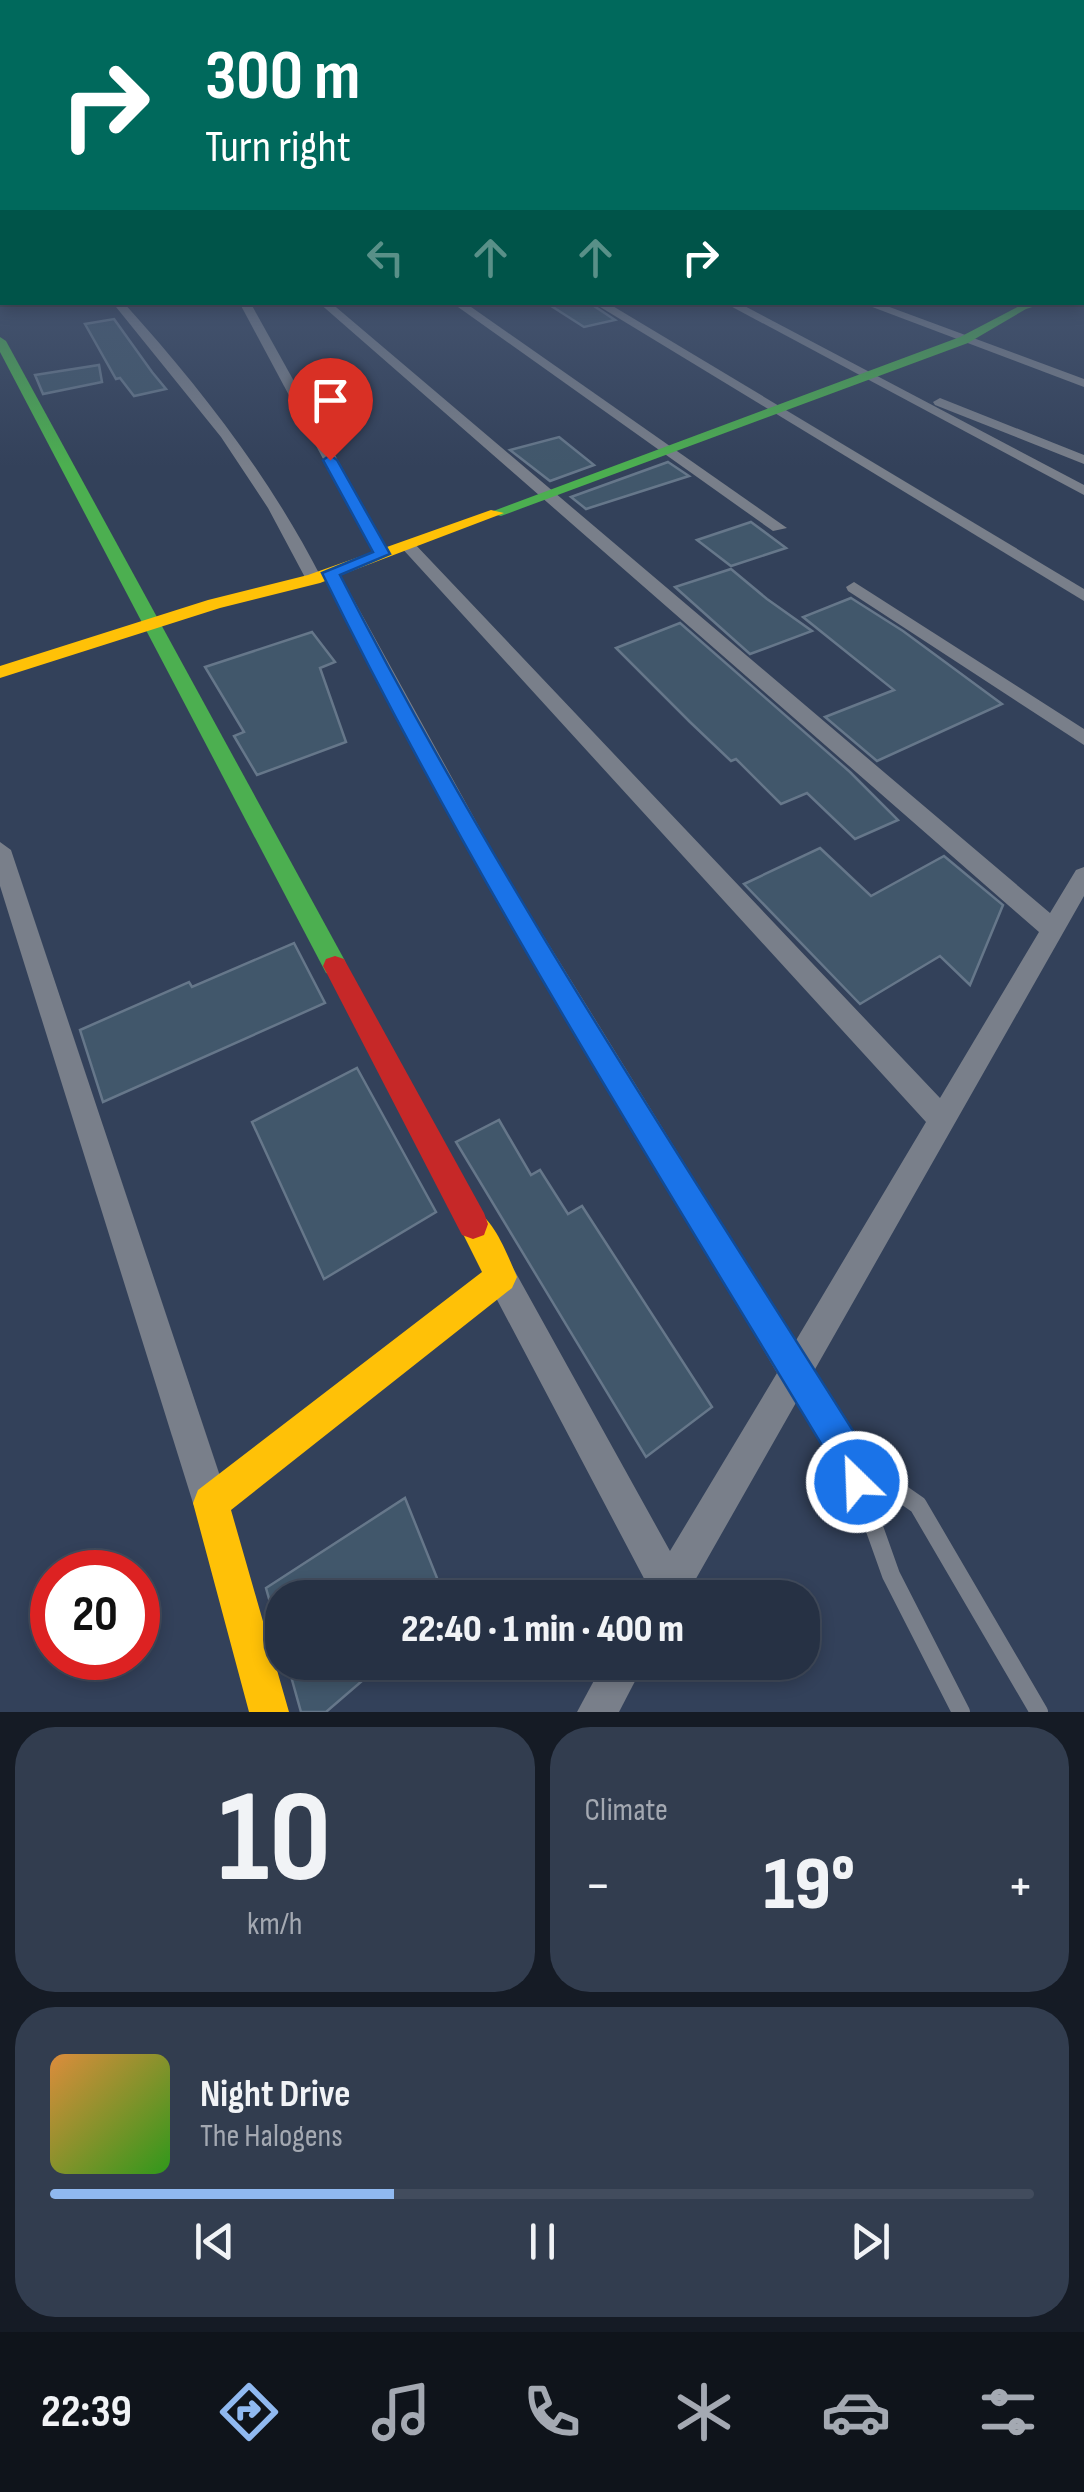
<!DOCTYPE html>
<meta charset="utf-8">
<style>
:root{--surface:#263144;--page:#323d4f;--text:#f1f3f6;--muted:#a4a9b2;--line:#424c5d;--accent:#90b9f0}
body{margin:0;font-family:"Sofia Sans Condensed",sans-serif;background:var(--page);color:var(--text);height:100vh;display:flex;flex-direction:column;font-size:38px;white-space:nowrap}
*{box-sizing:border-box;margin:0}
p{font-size:32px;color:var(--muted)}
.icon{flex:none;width:55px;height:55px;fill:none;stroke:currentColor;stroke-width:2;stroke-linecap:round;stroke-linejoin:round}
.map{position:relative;height:1712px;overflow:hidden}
.sheet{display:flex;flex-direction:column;gap:15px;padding:15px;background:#151b25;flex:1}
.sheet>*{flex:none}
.hud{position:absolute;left:0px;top:0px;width:1085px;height:305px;box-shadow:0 5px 15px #0003,0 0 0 2px var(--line);background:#00695c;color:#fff;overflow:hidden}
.speed{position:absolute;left:30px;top:1550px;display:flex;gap:20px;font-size:50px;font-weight:700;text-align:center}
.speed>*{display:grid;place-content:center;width:130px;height:130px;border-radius:50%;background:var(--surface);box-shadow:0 5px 15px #0003,0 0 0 2px var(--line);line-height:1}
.speed .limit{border:15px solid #d22;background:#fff;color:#111}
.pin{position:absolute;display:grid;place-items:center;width:85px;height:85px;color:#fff;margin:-102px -42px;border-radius:50% 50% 50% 0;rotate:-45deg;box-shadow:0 0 10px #0007}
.pin .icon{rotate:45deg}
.me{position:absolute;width:110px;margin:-55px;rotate:336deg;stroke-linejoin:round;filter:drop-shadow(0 0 8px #0008)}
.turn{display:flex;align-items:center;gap:35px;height:210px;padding:0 40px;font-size:45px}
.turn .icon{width:130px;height:130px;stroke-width:2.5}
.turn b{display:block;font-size:70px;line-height:85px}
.lanes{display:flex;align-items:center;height:95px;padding:0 40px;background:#0003;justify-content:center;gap:50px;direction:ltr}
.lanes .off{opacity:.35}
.big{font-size:75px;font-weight:800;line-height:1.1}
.sheet .widget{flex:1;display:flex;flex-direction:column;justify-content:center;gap:15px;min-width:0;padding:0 35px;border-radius:40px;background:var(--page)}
.sheet .dial{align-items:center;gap:0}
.dial b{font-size:130px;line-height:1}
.song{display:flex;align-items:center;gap:30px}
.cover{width:120px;height:120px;border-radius:15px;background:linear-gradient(135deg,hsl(30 70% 55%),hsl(110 70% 35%))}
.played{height:10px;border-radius:5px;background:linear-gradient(90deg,var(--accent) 35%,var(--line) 35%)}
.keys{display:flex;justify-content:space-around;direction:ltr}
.heat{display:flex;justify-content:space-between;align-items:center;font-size:55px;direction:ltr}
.sheet .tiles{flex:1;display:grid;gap:15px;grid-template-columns:1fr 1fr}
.widget:last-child{grid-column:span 2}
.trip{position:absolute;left:265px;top:1580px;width:555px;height:100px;border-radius:40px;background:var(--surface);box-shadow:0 5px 15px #0003,0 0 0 2px var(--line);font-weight:800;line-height:100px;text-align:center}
.tabs{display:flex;height:160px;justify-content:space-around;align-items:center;background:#0f141b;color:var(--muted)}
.tabs .icon{width:70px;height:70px}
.tabs .selected{color:var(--accent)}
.tabs b{font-size:45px;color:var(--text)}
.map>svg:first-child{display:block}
.building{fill:#41576b;stroke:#66778a;stroke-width:2.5}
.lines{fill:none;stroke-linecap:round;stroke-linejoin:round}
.lane{stroke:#797f8a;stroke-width:18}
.street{fill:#797f8a;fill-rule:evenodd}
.fast{fill:#4caf50;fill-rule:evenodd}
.slow{fill:#ffc107;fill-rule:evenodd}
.jam{fill:#c62828;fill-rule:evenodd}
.route{fill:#1a73e8;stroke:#114b97;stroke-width:2.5}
</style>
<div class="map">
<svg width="1084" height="1712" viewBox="0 0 1084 1712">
<rect width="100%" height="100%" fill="#33415a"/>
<!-- building -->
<g class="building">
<path d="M545,302h43l27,18 -31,7z"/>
<path d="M114,319l38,53 14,17 -32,7 -14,-18 -4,1 -31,-55z"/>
<path d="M99,365l3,17 -59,12 -8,-19z"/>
<path d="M559,437l35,28 -44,16 -40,-31z"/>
<path d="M668,462l21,14 -103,33 -15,-12z"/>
<path d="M751,522l35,26 -55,18 -34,-26z"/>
<path d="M731,569l36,30 45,32 -62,23 -75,-67z"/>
<path d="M851,598l52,33 99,73 -125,57 -52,-44 69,-27 -91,-73z"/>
<path d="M680,623l170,149 48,48 -43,19 -48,-46 -26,11 -45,-45 -5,2 -41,-39 -74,-74z"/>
<path d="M312,632l23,30 -15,6 26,74 -89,33 -23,-39 10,-4 -39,-65z"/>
<path d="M820,848l51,48 73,-40 59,49 -33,80 -30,-29 -80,48 -116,-120z"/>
<path d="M294,943l31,60 -222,99 -23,-72 109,-48 3,5z"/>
<path d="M357,1068l79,144 -112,67 -72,-157z"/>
<path d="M499,1120l32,55 9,-5 28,44 14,-8 130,201 -66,50 -190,-315z"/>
<path d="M405,1498l40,100h-163v47l-16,-57z"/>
<path d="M287,1662h97l-58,50h-25z"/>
</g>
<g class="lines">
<!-- lane -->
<g class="lane">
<path d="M797,1376l52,81 42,118 70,137"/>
<path d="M849,1457l69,48 121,207"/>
</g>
<!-- street -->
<g class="street">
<rect x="0" y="246" width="2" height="6"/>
<path d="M1084,251v7h-2v-7z"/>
<path d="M1084,291v7h-2v-7z"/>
<path d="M112,302h11c77,85 147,175 199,277l-2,4h-12l-40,-75 -47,-71z"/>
<path d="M239,302h11l140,252 -2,3 -14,-3z"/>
<path d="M318,302h12l720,611 26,-43 8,-3v29l-399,702h-40l4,-10 -164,-311 5,-11 11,-5 11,5 158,285 107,-178 -289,-489 -165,-311 8,-5 8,5 165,299 291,470 131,-220 -527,-577 14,-3 527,556 99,-166z"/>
<path d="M451,302h13l323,226 -14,3z"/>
<path d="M592,302h14l478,287v12z"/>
<path d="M723,302h14l347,183v10z"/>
<path d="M859,302h17l208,77v8z"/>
<path d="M940,398l144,57v9l-149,-59 -2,-3z"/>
<path d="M854,582l230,147v16l-236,-154 -2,-4z"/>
<path d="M0,842l11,8 218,653 -5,13 -13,5 -13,-5 -5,-13 -193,-617z"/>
<path d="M604,1662h41l-26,50h-42z"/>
</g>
<!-- fast -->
<g class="fast">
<path d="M1027,302h21l-22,7 -58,34 -467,173 -13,-3 472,-176z"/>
<path d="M0,337l6,4 338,618 3,7 -3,7 -9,3 -9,-3 -326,-621z"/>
</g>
<!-- slow -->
<g class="slow">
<path d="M491,510l13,3 -184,70 -100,25 -220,70v-12l208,-66 100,-25z"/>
<path d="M473,1209c21,9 35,47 44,68l-5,11 -281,222 58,202h-40l-56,-209 5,-13 284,-218 -24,-48 4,-11z"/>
</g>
<!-- jam -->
<path class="jam" d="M335,956l9,3 140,254 4,11 -4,11 -11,4 -11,-4 -139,-269 3,-7z"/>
</g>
<!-- sky -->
<linearGradient id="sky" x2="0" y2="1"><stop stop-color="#1c2432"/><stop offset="0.49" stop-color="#4a5a76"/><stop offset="1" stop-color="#4a5a76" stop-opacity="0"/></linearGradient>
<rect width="1084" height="467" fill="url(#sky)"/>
<!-- route -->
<path class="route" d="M330,455l7,5 53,94 -50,21c154,301 342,584 522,870l13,37 -5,13 -13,5 -13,-5 -10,-30c-177,-294 -361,-584 -512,-892l51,-21 -50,-92z"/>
</svg>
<div class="speed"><div class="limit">20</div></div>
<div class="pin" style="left:330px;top:460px;background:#d93025"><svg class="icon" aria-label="arrive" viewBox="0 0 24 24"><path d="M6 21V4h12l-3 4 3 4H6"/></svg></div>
<svg class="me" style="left:857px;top:1482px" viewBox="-20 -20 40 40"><circle r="17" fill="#1a73e8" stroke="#fff" stroke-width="3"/><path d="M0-11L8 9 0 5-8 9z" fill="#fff"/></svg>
<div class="trip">22:40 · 1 min · 400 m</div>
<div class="hud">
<div class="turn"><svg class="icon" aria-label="right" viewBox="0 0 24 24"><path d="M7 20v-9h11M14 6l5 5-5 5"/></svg><div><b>300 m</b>Turn right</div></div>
<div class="lanes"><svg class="icon off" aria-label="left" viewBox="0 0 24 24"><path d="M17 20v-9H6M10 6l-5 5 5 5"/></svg><svg class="icon off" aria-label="ahead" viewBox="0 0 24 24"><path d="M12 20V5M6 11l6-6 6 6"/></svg><svg class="icon off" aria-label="ahead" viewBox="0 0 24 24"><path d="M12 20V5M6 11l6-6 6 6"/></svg><svg class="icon" aria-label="right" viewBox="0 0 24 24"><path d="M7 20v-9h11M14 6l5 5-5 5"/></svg></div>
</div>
</div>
<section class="sheet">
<div class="tiles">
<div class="widget dial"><b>10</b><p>km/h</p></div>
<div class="widget"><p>Climate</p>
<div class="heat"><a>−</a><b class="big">19°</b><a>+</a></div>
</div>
<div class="widget">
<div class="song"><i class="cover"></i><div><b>Night Drive</b><p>The Halogens</p></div></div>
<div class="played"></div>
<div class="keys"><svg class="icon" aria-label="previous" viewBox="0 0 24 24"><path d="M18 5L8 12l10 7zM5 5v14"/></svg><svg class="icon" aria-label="pause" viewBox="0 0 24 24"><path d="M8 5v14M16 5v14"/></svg><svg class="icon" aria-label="next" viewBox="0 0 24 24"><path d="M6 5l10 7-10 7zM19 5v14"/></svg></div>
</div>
</div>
</section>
<nav class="tabs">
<b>22:39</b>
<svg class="icon selected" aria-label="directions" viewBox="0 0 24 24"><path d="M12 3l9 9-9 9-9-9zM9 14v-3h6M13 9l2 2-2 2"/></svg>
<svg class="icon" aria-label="music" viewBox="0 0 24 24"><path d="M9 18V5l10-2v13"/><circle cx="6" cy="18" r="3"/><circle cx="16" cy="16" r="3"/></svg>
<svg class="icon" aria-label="phone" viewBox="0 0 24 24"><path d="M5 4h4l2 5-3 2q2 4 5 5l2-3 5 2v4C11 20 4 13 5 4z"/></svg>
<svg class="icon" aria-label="climate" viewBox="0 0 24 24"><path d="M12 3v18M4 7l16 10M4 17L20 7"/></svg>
<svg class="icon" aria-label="car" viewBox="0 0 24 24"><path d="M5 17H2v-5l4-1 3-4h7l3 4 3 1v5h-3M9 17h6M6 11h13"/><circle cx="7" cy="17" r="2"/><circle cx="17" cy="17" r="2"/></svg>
<svg class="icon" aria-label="filters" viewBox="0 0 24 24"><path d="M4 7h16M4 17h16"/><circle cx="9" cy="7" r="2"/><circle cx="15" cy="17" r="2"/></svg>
</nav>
